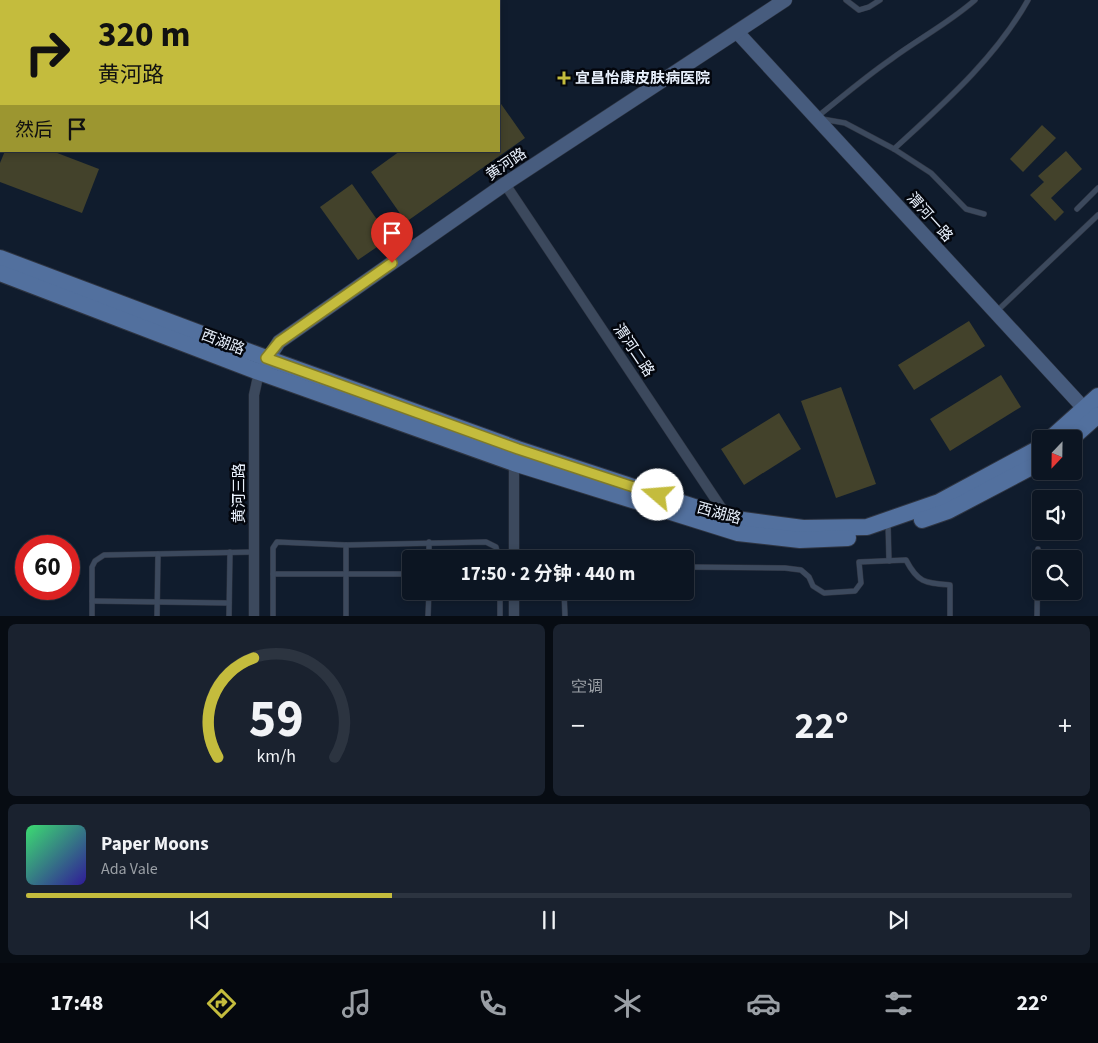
<!DOCTYPE html>
<html lang="zh">
<meta charset="utf-8">
<style>
:root{--surface:#0c1522;--page:#1a222f;--text:#f1f3f6;--muted:#9a9fa5;--line:#2c3440;--accent:#c4bc3d}
body{margin:0;font-family:"Source Sans 3","Noto Sans SC",sans-serif;background:var(--page);color:var(--text);height:100vh;display:flex;flex-direction:column;font-size:19px;white-space:nowrap}
*{box-sizing:border-box;margin:0}
p{font-size:16px;color:var(--muted)}
.icon{flex:none;width:28px;height:28px;fill:none;stroke:currentColor;stroke-width:2;stroke-linecap:round;stroke-linejoin:round}
.map{position:relative;height:616px;overflow:hidden}
.details{display:flex;flex-direction:column;gap:8px;padding:8px;background:#070c13;flex:1}
.details>*{flex:none}
.top-card{position:absolute;left:0px;top:0px;width:500px;height:152px;box-shadow:0 2px 8px #0003,0 0 0 1px var(--line);background:#c4bc3d;color:#111;overflow:hidden}
.needle{width:32px;rotate:202deg}
.buttons{position:absolute;left:1032px;top:430px;display:grid;gap:10px}
.buttons a{display:grid;place-items:center;width:50px;height:50px;border-radius:5px;background:var(--surface);box-shadow:0 2px 8px #0003,0 0 0 1px var(--line);font-size:25px}
.speed{position:absolute;left:15px;top:535px;display:flex;gap:10px;font-size:25px;font-weight:700;text-align:center}
.speed>*{display:grid;place-content:center;width:65px;height:65px;border-radius:50%;background:var(--surface);box-shadow:0 2px 8px #0003,0 0 0 1px var(--line);line-height:1}
.speed .limit{border:8px solid #d22;background:#fff;color:#111}
.pin{position:absolute;display:grid;place-items:center;width:42px;height:42px;color:#fff;margin:-51px -21px;border-radius:50% 50% 50% 0;rotate:-45deg;box-shadow:0 0 5px #0007}
.pin .icon{rotate:45deg}
.me{position:absolute;width:55px;margin:-28px;rotate:288deg;stroke-linejoin:round;filter:drop-shadow(0 0 4px #0008)}
.turn{display:flex;align-items:center;gap:18px;height:105px;padding:0 15px;font-size:22px}
.turn .icon{width:65px;height:65px;stroke-width:2.5}
.turn b{display:block;font-size:35px;line-height:42px}
.then{display:flex;align-items:center;height:48px;padding:0 15px;background:#0003;gap:10px;font-size:19px}
.big{font-size:38px;font-weight:700;line-height:1.1}
.details .tile{flex:1;display:flex;flex-direction:column;justify-content:center;gap:8px;min-width:0;padding:0 18px;border-radius:8px;background:var(--page)}
.details .dial{align-items:center;gap:0}
.dial svg{height:130px;overflow:visible;fill:none;stroke:var(--line);stroke-width:7;stroke-linecap:round;text-anchor:middle}
.dial text{fill:var(--text);stroke:none}
.song{display:flex;align-items:center;gap:15px}
.cover{width:60px;height:60px;border-radius:8px;background:linear-gradient(135deg,hsl(140 70% 55%),hsl(250 70% 35%))}
.played{height:5px;border-radius:2px;background:linear-gradient(90deg,var(--accent) 35%,var(--line) 35%)}
.keys{display:flex;justify-content:space-around;direction:ltr}
.heat{display:flex;justify-content:space-between;align-items:center;font-size:28px;direction:ltr}
.details .tiles{flex:1;display:grid;gap:8px;grid-template-columns:1fr 1fr}
.tile:last-child{grid-column:span 2}
.trip{position:absolute;left:402px;top:550px;width:292px;height:50px;border-radius:5px;background:var(--surface);box-shadow:0 2px 8px #0003,0 0 0 1px var(--line);font-weight:700;line-height:50px;text-align:center}
.tab-bar{display:flex;height:80px;justify-content:space-around;align-items:center;background:#05080e;color:var(--muted)}
.tab-bar .icon{width:35px;height:35px}
.tab-bar .selected{color:var(--accent)}
.tab-bar b{font-size:22px;color:var(--text)}
.map>svg:first-child{display:block}
.building{fill:#43422b}
.lines{fill:none;stroke-linecap:round;stroke-linejoin:round}
.lane-casing{stroke:#2f3542;stroke-width:6}
.street-casing{stroke:#2f3542;stroke-width:11}
.secondary-casing{stroke:#2f3542;stroke-width:15}
.primary-casing{stroke:#2f3542;stroke-width:18}
.lane{stroke:#3c495d;stroke-width:5}
.street{stroke:#3c495d;stroke-width:10}
.secondary{stroke:#475c7e;stroke-width:14}
.primary{stroke:#52709e;stroke-width:16}
.route-casing{stroke:#7f7a28;stroke-width:12}
.route{stroke:#c4bc3d;stroke-width:9}
.poi-dot{fill:#c4bc3d;stroke:#03060d;stroke-width:2}
.labels{text-anchor:middle;stroke-width:5;stroke-linejoin:round;paint-order:stroke}
.poi-label{font-size:15px;font-weight:bold;fill:#e8f0fc;stroke:#03060d;text-anchor:start}
.street-label{font-size:15px;fill:#e8f0fc;stroke:#03060d}
</style>
<div class="map">
<svg width="1098" height="616" viewBox="0 0 1098 616">
<rect width="100%" height="100%" fill="#101c2d"/>
<!-- building -->
<g class="building">
<path d="M499,101l26,37 -119,84 -35,-50 29,-21h99z"/>
<path d="M1042,125l14,13 -33,34 -13,-13z"/>
<path d="M5,151h47l47,18 -17,44 -82,-31v-19z"/>
<path d="M1066,151l16,18 -31,29 13,14 -9,9 -25,-26 14,-13 -6,-6z"/>
<path d="M352,184l38,54 -32,22 -38,-53z"/>
<path d="M969,321l16,25 -71,44 -16,-25z"/>
<path d="M1001,375l20,32 -71,44 -20,-32z"/>
<path d="M841,387l35,97 -40,14 -35,-97z"/>
<path d="M779,413l22,36 -57,36 -23,-36z"/>
</g>
<g class="lines">
<defs>
<g id="lane">
<path d="M846,0l13,10 10,-3 11,-7"/>
<path d="M817,117c24,-19 47,-39 73,-57 28,-21 59,-37 85,-60"/>
<path d="M822,119l23,4 49,26 37,24 35,36 18,5"/>
<path d="M894,149c49,-45 101,-90 134,-149"/>
<path d="M1077,209l21,-21"/>
<path d="M997,311l101,-96"/>
<path d="M888,523l1,38"/>
<path d="M429,559v-17"/>
<path d="M686,567l99,1 16,2 8,7 4,9 11,7 31,-2 6,-8 -2,-21 47,-2c12,23 19,23 44,25v31"/>
<path d="M273,574h138"/>
<path d="M500,591v25"/>
<path d="M564,591l1,25"/>
<path d="M92,601l137,2"/>
<path d="M92,616v-49l3,-6 9,-6 150,-3"/>
<path d="M157,616l1,-62"/>
<path d="M229,616l1,-64"/>
<path d="M273,616v-68l4,-6 69,3 140,-3 10,5 3,12"/>
<path d="M346,616v-71"/>
<path d="M428,616l1,-25"/>
<path d="M1037,616l1,-67"/>
</g>
<g id="street">
<path d="M505,184l223,334"/>
<path d="M514,463v96"/>
<path d="M514,591v25"/>
<path d="M254,616v-221l5,-23"/>
</g>
<g id="secondary">
<path d="M737,32l354,384"/>
<path d="M262,368l17,-26 226,-158 280,-184"/>
</g>
<g id="primary">
<path d="M0,258l266,100 252,91 210,69 75,10 64,-1 72,-25 102,-55"/>
<path d="M0,273l259,99 255,91 224,70 62,7 48,-2"/>
<path d="M1050,439l48,-43"/>
<path d="M1071,439l27,-24"/>
<path d="M922,520l26,-9 93,-49"/>
</g>
</defs>
<!-- lane casing -->
<use href="#lane" class="lane-casing"/>
<!-- street casing -->
<use href="#street" class="street-casing"/>
<!-- secondary casing -->
<use href="#secondary" class="secondary-casing"/>
<!-- primary casing -->
<use href="#primary" class="primary-casing"/>
<!-- lane -->
<use href="#lane" class="lane"/>
<!-- street -->
<use href="#street" class="street"/>
<!-- secondary -->
<use href="#secondary" class="secondary"/>
<!-- primary -->
<use href="#primary" class="primary"/>
</g>
<g class="lines">
<defs>
<path id="route" d="M392,263l-113,79 -13,16 252,91 140,46"/>
</defs>
<!-- route casing -->
<use href="#route" class="route-casing"/>
<!-- route -->
<use href="#route" class="route"/>
</g>
<!-- markers -->
<path class="poi-dot" d="M561.5 70.5h5v5h5v5h-5v5h-5v-5h-5v-5h5z"/>
<g class="labels">
<!-- poi labels -->
<g class="poi-label">
<text x="575" y="83">宜昌怡康皮肤病医院</text>
</g>
<!-- street labels -->
<g class="street-label">
<text transform="translate(506 164) rotate(-34)" y="5">黄河路</text>
<text transform="translate(930 217) rotate(48)" y="5">渭河一路</text>
<text transform="translate(223 342) rotate(21)" y="5">西湖路</text>
<text transform="translate(634 350) rotate(56)" y="5">渭河二路</text>
<text transform="translate(239 493) rotate(-90)" y="5">黄河三路</text>
<text transform="translate(719 513) rotate(15)" y="5">西湖路</text>
</g>
</g>
</svg>
<div class="buttons">
<a><svg class="needle" viewBox="-14 -14 28 28"><path d="M0-13l5 13h-10z" fill="#e53935"/><path d="M0 13l5-13h-10z" fill="#9a9fa5"/></svg></a>
<a><svg class="icon" aria-label="sound" viewBox="0 0 24 24"><path d="M4 9h4l5-4v14l-5-4H4zM17 9q2 3 0 6"/></svg></a>
<a><svg class="icon" aria-label="search" viewBox="0 0 24 24"><circle cx="10" cy="10" r="6"/><path d="M15 15l6 6"/></svg></a>
</div>
<div class="speed"><div class="limit">60</div></div>
<div class="pin" style="left:392px;top:263px;background:#d93025"><svg class="icon" aria-label="arrive" viewBox="0 0 24 24"><path d="M6 21V4h12l-3 4 3 4H6"/></svg></div>
<svg class="me" style="left:658px;top:495px" viewBox="-20 -20 40 40"><circle r="19" fill="#fff"/><path d="M0-13L10 11 0 6-10 11z" fill="#c4bc3d"/></svg>
<div class="trip">17:50 · 2 分钟 · 440 m</div>
<div class="top-card">
<div class="turn"><svg class="icon" aria-label="right" viewBox="0 0 24 24"><path d="M7 20v-9h11M14 6l5 5-5 5"/></svg><div><b>320 m</b>黄河路</div></div>
<div class="then">然后<svg class="icon" aria-label="arrive" viewBox="0 0 24 24"><path d="M6 21V4h12l-3 4 3 4H6"/></svg></div>
</div>
</div>
<section class="details">
<div class="tiles">
<div class="tile dial"><svg viewBox="0 0 100 80">
<path d="M14 69A42 42 0 1 1 86 69"/>
<path d="M14 69A42 42 0 0 1 36 8" stroke="#c4bc3d"/>
<text x="50" y="56" font-size="32" font-weight="700">59</text>
<text x="50" y="72" font-size="11">km/h</text>
</svg></div>
<div class="tile"><p>空调</p>
<div class="heat"><a>−</a><b class="big">22°</b><a>+</a></div>
</div>
<div class="tile">
<div class="song"><i class="cover"></i><div><b>Paper Moons</b><p>Ada Vale</p></div></div>
<div class="played"></div>
<div class="keys"><svg class="icon" aria-label="previous" viewBox="0 0 24 24"><path d="M18 5L8 12l10 7zM5 5v14"/></svg><svg class="icon" aria-label="pause" viewBox="0 0 24 24"><path d="M8 5v14M16 5v14"/></svg><svg class="icon" aria-label="next" viewBox="0 0 24 24"><path d="M6 5l10 7-10 7zM19 5v14"/></svg></div>
</div>
</div>
</section>
<nav class="tab-bar">
<b>17:48</b>
<svg class="icon selected" aria-label="directions" viewBox="0 0 24 24"><path d="M12 3l9 9-9 9-9-9zM9 14v-3h6M13 9l2 2-2 2"/></svg>
<svg class="icon" aria-label="music" viewBox="0 0 24 24"><path d="M9 18V5l10-2v13"/><circle cx="6" cy="18" r="3"/><circle cx="16" cy="16" r="3"/></svg>
<svg class="icon" aria-label="phone" viewBox="0 0 24 24"><path d="M5 4h4l2 5-3 2q2 4 5 5l2-3 5 2v4C11 20 4 13 5 4z"/></svg>
<svg class="icon" aria-label="climate" viewBox="0 0 24 24"><path d="M12 3v18M4 7l16 10M4 17L20 7"/></svg>
<svg class="icon" aria-label="car" viewBox="0 0 24 24"><path d="M5 17H2v-5l4-1 3-4h7l3 4 3 1v5h-3M9 17h6M6 11h13"/><circle cx="7" cy="17" r="2"/><circle cx="17" cy="17" r="2"/></svg>
<svg class="icon" aria-label="filters" viewBox="0 0 24 24"><path d="M4 7h16M4 17h16"/><circle cx="9" cy="7" r="2"/><circle cx="15" cy="17" r="2"/></svg>
<b>22°</b>
</nav>
